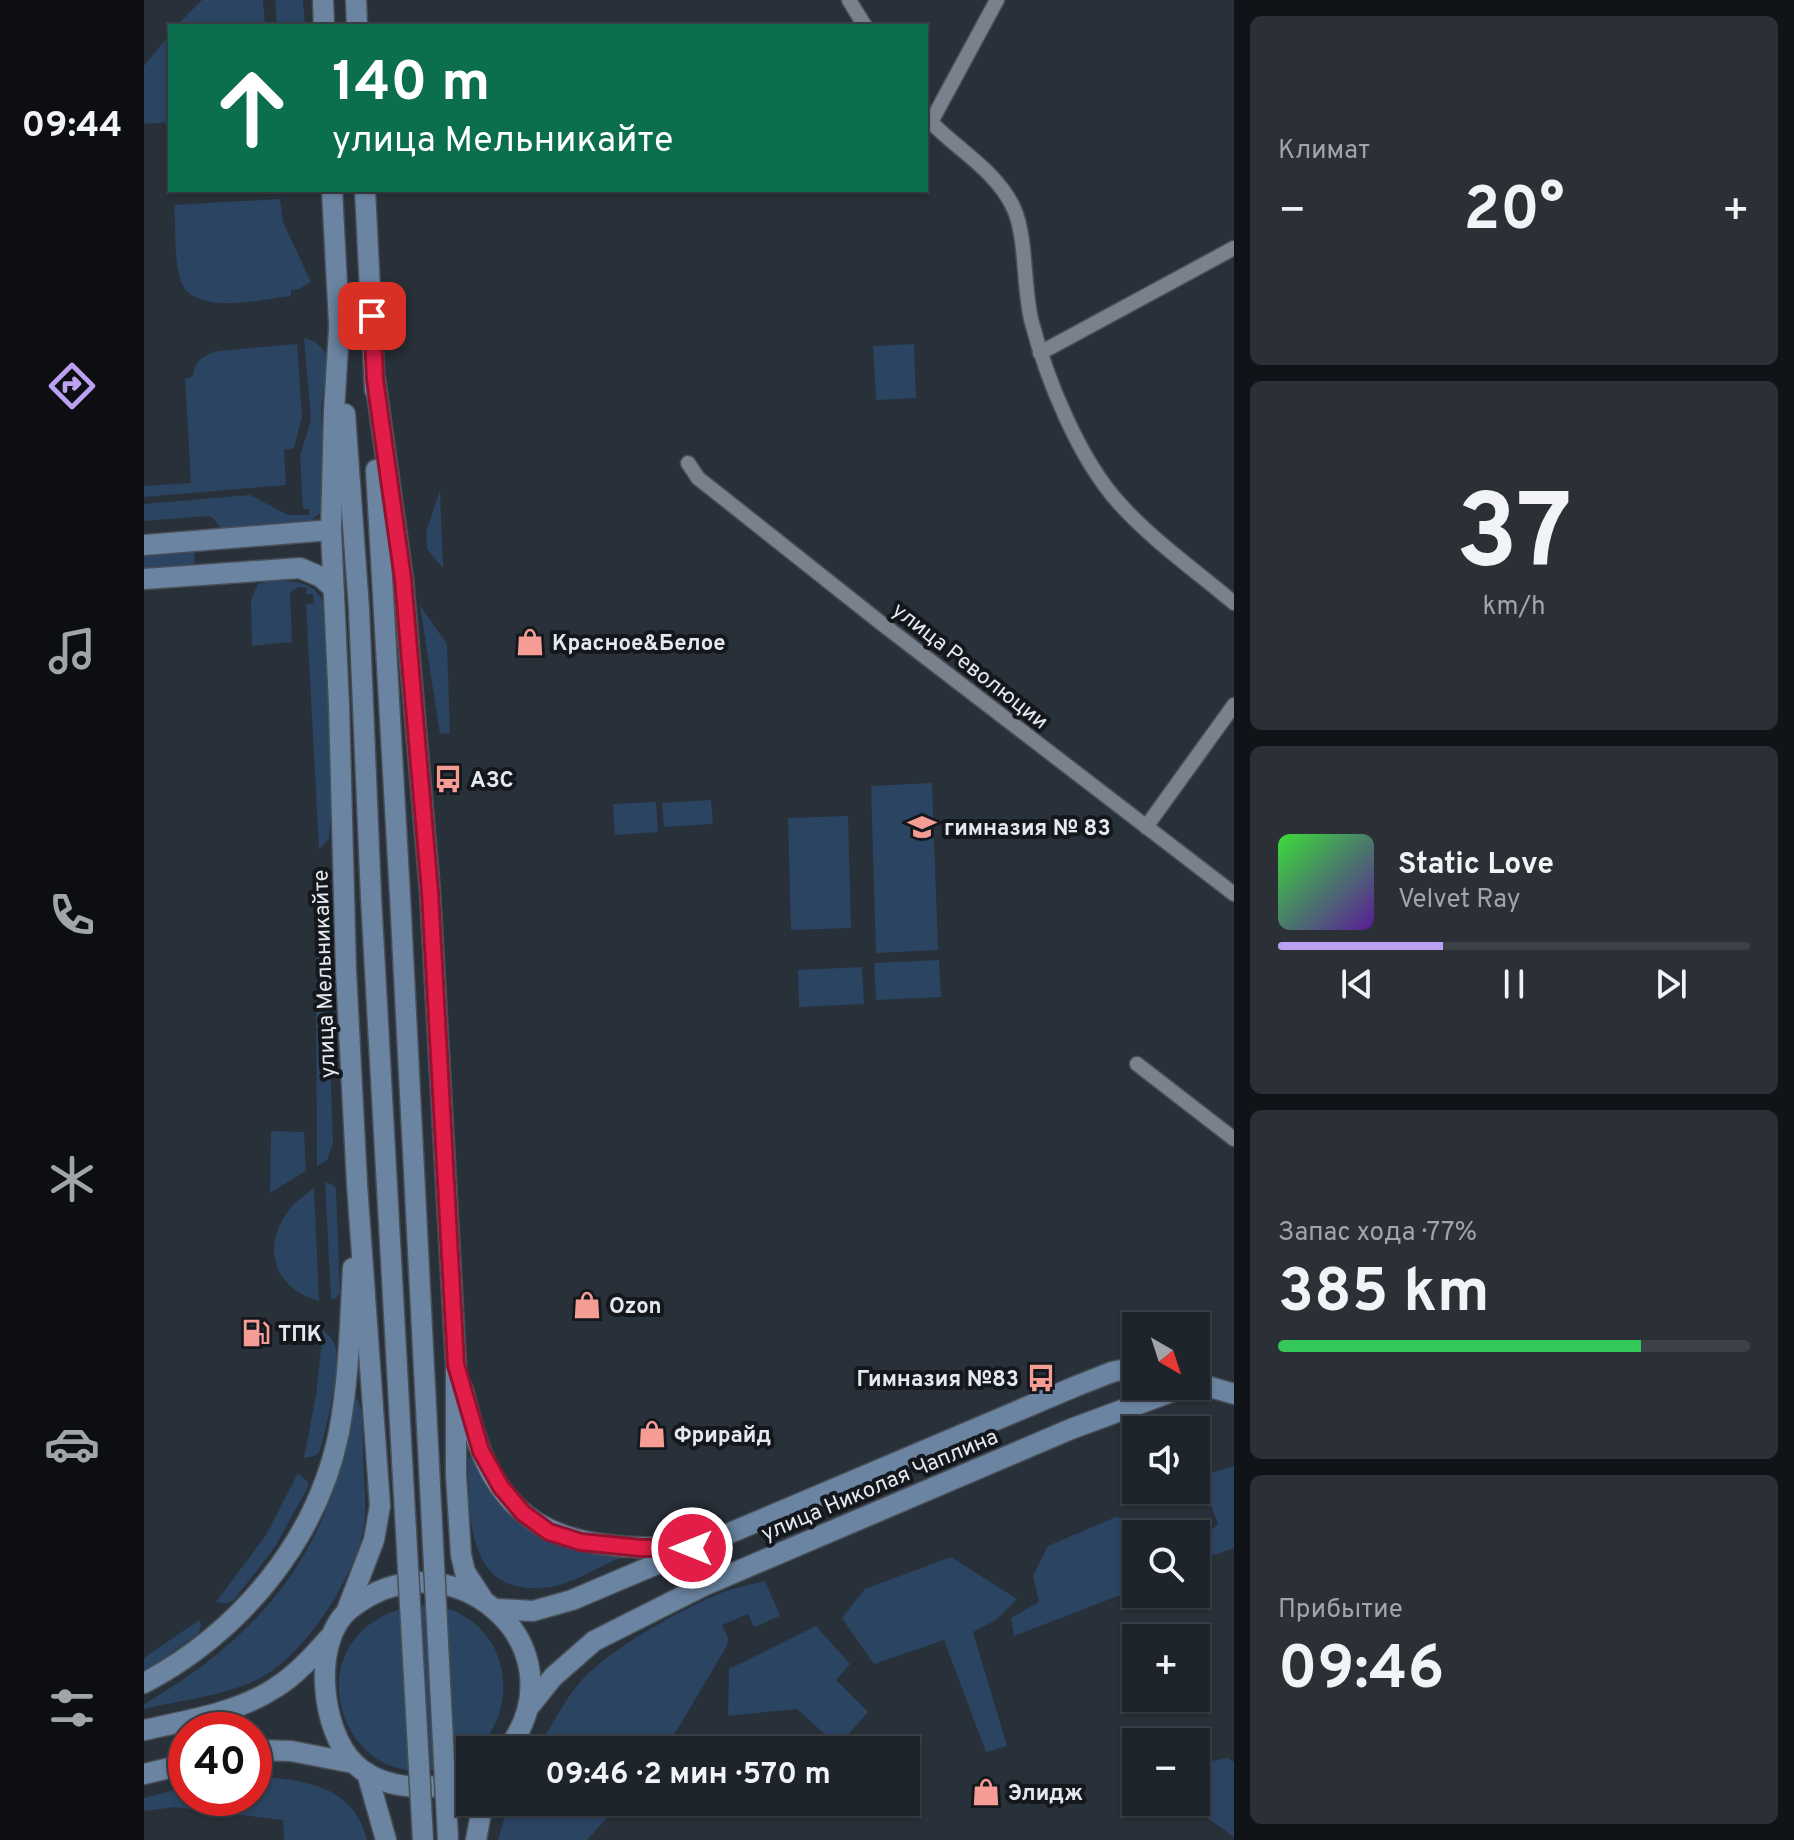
<!DOCTYPE html>
<html lang="ru">
<meta charset="utf-8">
<style>
:root{--surface:#1e242b;--page:#2b3037;--text:#f1f3f6;--muted:#a1a4a9;--line:#3c4147;--accent:#bca0f2}
body{margin:0;font-family:Overpass,sans-serif;background:var(--page);color:var(--text);height:100vh;display:flex;flex-direction:column;font-size:30px;white-space:nowrap}
*{box-sizing:border-box;margin:0}
p{font-size:26px;color:var(--muted)}
.icon{flex:none;width:44px;height:44px;fill:none;stroke:currentColor;stroke-width:2;stroke-linecap:round;stroke-linejoin:round}
.map{position:relative;flex:1;overflow:hidden}
.drawer{display:flex;flex-direction:column;gap:16px;padding:16px;background:#101418;width:560px}
.drawer>*{flex:none}
.hud{position:absolute;left:24px;top:24px;width:760px;height:168px;border-radius:0px;box-shadow:0 2px 6px #0004,0 0 0 2px var(--line);background:#0b6e4f;color:#fff;overflow:hidden}
.needle{width:52px;rotate:141deg}
.fabs{position:absolute;left:978px;top:1312px;display:grid;gap:16px}
.fabs a{display:grid;place-items:center;width:88px;height:88px;border-radius:0px;background:var(--surface);box-shadow:0 2px 6px #0004,0 0 0 2px var(--line);font-size:40px}
.speed{position:absolute;left:24px;top:1712px;display:flex;gap:16px;font-size:40px;font-weight:700;text-align:center}
.speed>*{display:grid;place-content:center;width:104px;height:104px;border-radius:50%;background:var(--surface);box-shadow:0 2px 6px #0004,0 0 0 2px var(--line);line-height:1}
.speed .limit{border:12px solid #d22;background:#fff;color:#111}
.pin{position:absolute;display:grid;place-items:center;width:68px;height:68px;color:#fff;margin:-34px;border-radius:16px;box-shadow:0 4px 12px #0006}
.me{position:absolute;width:88px;margin:-44px;rotate:270deg;stroke-linejoin:round;filter:drop-shadow(0 0 6px #0008)}
.turn{display:flex;align-items:center;gap:28px;height:168px;padding:0 32px;font-size:36px}
.turn .icon{width:104px;height:104px;stroke-width:2.5}
.turn b{display:block;font-size:56px;line-height:68px}
.big{font-size:60px;font-weight:700;line-height:1.1}
.drawer .card{flex:1;display:flex;flex-direction:column;justify-content:center;gap:12px;min-width:0;padding:0 28px;border-radius:12px;background:var(--page)}
.drawer .dial{align-items:center;gap:0}
.dial b{font-size:104px;line-height:1}
.song{display:flex;align-items:center;gap:24px}
.cover{width:96px;height:96px;border-radius:12px;background:linear-gradient(135deg,hsl(120 70% 55%),hsl(270 70% 35%))}
.played{height:8px;border-radius:4px;background:linear-gradient(90deg,var(--accent) 35%,var(--line) 35%)}
.keys{display:flex;justify-content:space-around;direction:ltr}
.heat{display:flex;justify-content:space-between;align-items:center;font-size:44px;direction:ltr}
.charge{height:12px;border-radius:6px;background:linear-gradient(90deg,#34c759 77%,var(--line) 0)}
.trip{position:absolute;left:312px;top:1736px;width:464px;height:80px;border-radius:0px;background:var(--surface);box-shadow:0 2px 6px #0004,0 0 0 2px var(--line);font-weight:700;line-height:80px;text-align:center}
main{display:flex;flex:1;min-height:0}
.menu{display:flex;flex-direction:column;width:144px;justify-content:space-around;align-items:center;background:#0c0e11;color:var(--muted)}
.menu .icon{width:56px;height:56px}
.menu .on{color:var(--accent)}
.menu b{font-size:36px;color:var(--text)}
.map>svg:first-child{display:block}
.green{fill:#2b4461}
.lines{fill:none;stroke-linecap:round;stroke-linejoin:round}
.street-casing{stroke:#484e56;stroke-width:17}
.secondary-casing{stroke:#484e56;stroke-width:23}
.street{stroke:#78818c;stroke-width:14}
.secondary{stroke:#6a84a1;stroke-width:20}
.secondary-bridge-casing{stroke:#484e56;stroke-width:23;stroke-linecap:butt}
.secondary-bridge{stroke:#6a84a1;stroke-width:20}
.route-casing{stroke:#92132f;stroke-width:20}
.route{stroke:#e11d48;stroke-width:14}
.labels{text-anchor:middle;stroke-width:8;stroke-linejoin:round;paint-order:stroke}
.poi-label{font-size:22px;font-weight:bold;fill:#e4e9ef;stroke:#14171b;text-anchor:start}
.street-label{font-size:22px;fill:#e4e9ef;stroke:#14171b}
</style>
<main>
<nav class="menu">
<b>09:44</b>
<svg class="icon on" aria-label="directions" viewBox="0 0 24 24"><path d="M12 3l9 9-9 9-9-9zM9 14v-3h6M13 9l2 2-2 2"/></svg>
<svg class="icon" aria-label="music" viewBox="0 0 24 24"><path d="M9 18V5l10-2v13"/><circle cx="6" cy="18" r="3"/><circle cx="16" cy="16" r="3"/></svg>
<svg class="icon" aria-label="phone" viewBox="0 0 24 24"><path d="M5 4h4l2 5-3 2q2 4 5 5l2-3 5 2v4C11 20 4 13 5 4z"/></svg>
<svg class="icon" aria-label="climate" viewBox="0 0 24 24"><path d="M12 3v18M4 7l16 10M4 17L20 7"/></svg>
<svg class="icon" aria-label="car" viewBox="0 0 24 24"><path d="M5 17H2v-5l4-1 3-4h7l3 4 3 1v5h-3M9 17h6M6 11h13"/><circle cx="7" cy="17" r="2"/><circle cx="17" cy="17" r="2"/></svg>
<svg class="icon" aria-label="filters" viewBox="0 0 24 24"><path d="M4 7h16M4 17h16"/><circle cx="9" cy="7" r="2"/><circle cx="15" cy="17" r="2"/></svg>
</nav>
<div class="map">
<svg width="1090" height="1840" viewBox="0 0 1090 1840">
<rect width="100%" height="100%" fill="#283039"/>
<!-- green -->
<g class="green">
<path d="M58,0h61l2,26h-89z"/>
<path d="M131,0h28l2,26h-28z"/>
<path d="M26,34v88l-26,2v-58z"/>
<path d="M136,199l3,23 28,60 -12,7 -8,1v6c-31,3 -104,23 -112,-21 -5,-22 -3,-48 -5,-70z"/>
<path d="M160,338c12,3 21,10 24,23l-7,48 4,87 -4,16 -10,9 -9,2 -81,5 -8,-10 -4,-2 -65,5v-17l106,-9 38,20h21v-6h-6l-3,-53 11,-36z"/>
<path d="M153,344l5,72 -8,32 -10,2 2,35 -142,12v-11l47,-3 -6,-104 8,-3c0,-15 13,-22 26,-25z"/>
<path d="M770,344l2,54 -40,2 -3,-54z"/>
<path d="M296,490l3,78 -16,-19 -1,-17z"/>
<path d="M50,550l1,14 -51,5v-14z"/>
<path d="M126,581c26,0 47,-1 56,28l5,93 1,98 -3,39 -10,10 -13,-245 8,-1 -1,-9h-7l1,-6 -8,-1 -9,5 2,50 -40,4 -1,-46 7,-16z"/>
<path d="M276,606l27,38 3,89 -10,1z"/>
<path d="M788,783l6,167 -62,3 -5,-167z"/>
<path d="M567,800l2,24 -49,3 -2,-24z"/>
<path d="M512,802l2,30 -43,3 -2,-31z"/>
<path d="M704,816l3,112 -60,2 -3,-112z"/>
<path d="M176,871l8,11 2,7 -2,104 5,150 -6,17 -10,6 -1,-180z"/>
<path d="M795,960l2,37 -65,3 -2,-37z"/>
<path d="M718,967l2,37 -65,3 -1,-37z"/>
<path d="M127,1131l33,1 2,39 -36,22z"/>
<path d="M181,1182l8,3 3,4 4,104 -5,6 -4,-1z"/>
<path d="M170,1188l5,113c-49,-14 -59,-60 -25,-97 6,-6 14,-11 20,-16z"/>
<path d="M179,1330c5,4 9,8 12,15 7,21 -9,83 -15,106l-5,5 -11,2 12,-63z"/>
<path d="M213,1398c8,14 5,38 6,54 0,26 5,55 0,80 -10,46 -52,111 -90,138 -35,25 -88,29 -129,39v-5c124,-72 192,-161 210,-305z"/>
<path d="M328,1455l61,76 41,19 46,8c-22,9 -46,25 -69,29 -85,13 -82,-69 -83,-128z"/>
<path d="M1090,1466v82l-33,12 -5,-16 22,-20 -18,-48z"/>
<path d="M154,1473l10,9v5l-33,60 -41,53 -7,3 -11,-1 50,-67z"/>
<path d="M972,1517l48,10 3,7h-31v55l-122,47 -3,-18 28,-16 -6,-26 15,-30z"/>
<path d="M807,1557l66,42 -21,21 -23,12 34,114 -21,6 -42,-112 -70,24 -32,-46 23,-29z"/>
<path d="M621,1581l15,35 -26,11 -6,-13 -26,11 6,13 -1,8 -62,104h-127c13,-24 25,-48 43,-69 31,-34 99,-71 142,-89 14,-5 29,-8 42,-11z"/>
<path d="M274,1605c12,0 24,1 36,6 57,24 65,99 22,139h-6v6c-125,70 -194,-128 -52,-151z"/>
<path d="M55,1620l2,6 -3,8 -54,38v-14z"/>
<path d="M672,1626l34,38 -14,16 32,32 -30,34 -41,-37 -69,7 1,-47z"/>
<path d="M1084,1758l6,4v75l-48,-35h10v-38z"/>
<path d="M110,1776c48,4 100,8 113,64h-83l-1,-20 -108,-13 -31,4v-13l42,-11v11h68z"/>
<path d="M365,1802h112l-34,38h-89z"/>
</g>
<g class="lines">
<defs>
<g id="street">
<path d="M705,0l16,26"/>
<path d="M782,117c28,31 71,53 88,92 13,29 9,81 18,114 15,57 47,136 87,180 33,37 77,68 115,100"/>
<path d="M787,122l66,-122"/>
<path d="M896,353l194,-105"/>
<path d="M544,463l10,15 183,145 353,271"/>
<path d="M1002,827l88,-122"/>
<path d="M993,1064l97,75"/>
</g>
<g id="secondary">
<path d="M179,0l1,26"/>
<path d="M212,0l1,26"/>
<path d="M188,190l8,152"/>
<path d="M221,190l10,200"/>
<path d="M195,329l-5,82 -3,119 8,175 7,266 11,213 23,322 -6,34 -27,70"/>
<path d="M231,379l28,200 27,313 26,473v110l5,80 4,17 17,26"/>
<path d="M201,414l14,195 12,288"/>
<path d="M232,470l24,426"/>
<path d="M0,545l187,-15"/>
<path d="M0,579l156,-11 21,9 12,11"/>
<path d="M1052,1383l38,11"/>
<path d="M319,1390c5,20 10,40 17,59 37,97 115,99 204,99"/>
<path d="M353,1609l36,2 39,-11 502,-213 38,-15 24,-5"/>
<path d="M0,1683c96,-51 173,-142 195,-251 10,-54 11,-109 14,-164"/>
<path d="M384,1708l25,-31 41,-36 109,-55 368,-157 116,-43"/>
<path d="M0,1730c44,-10 93,-17 131,-42 21,-13 38,-32 55,-51"/>
<path d="M110,1750l37,1 62,12"/>
<path d="M223,1773l19,67"/>
<path d="M0,1774l42,-10"/>
<path d="M326,1779c-34,12 -86,13 -115,-15 -34,-32 -44,-124 -5,-155 99,-80 236,36 157,141"/>
<path d="M332,1840l7,-38"/>
</g>
</defs>
<!-- street casing -->
<use href="#street" class="street-casing"/>
<!-- secondary casing -->
<use href="#secondary" class="secondary-casing"/>
<!-- street -->
<use href="#street" class="street"/>
<!-- secondary -->
<use href="#secondary" class="secondary"/>
<defs>
<g id="secondary-bridge">
<path d="M256,896l48,944"/>
<path d="M227,897l52,943"/>
</g>
</defs>
<!-- secondary-bridge casing -->
<use href="#secondary-bridge" class="secondary-bridge-casing"/>
<!-- secondary-bridge -->
<use href="#secondary-bridge" class="secondary-bridge"/>
</g>
<g class="lines">
<defs>
<path id="route" d="M228,316l3,63 28,200 27,313 26,473 25,86 20,36 22,26 26,19 32,10 60,6h51"/>
</defs>
<!-- route casing -->
<use href="#route" class="route-casing"/>
<!-- route -->
<use href="#route" class="route"/>
</g>
<!-- icons -->
<defs>
<symbol id="shop-bare" viewBox="-9 -9 18 18"><path d="M-5-2.5h2.3a2.7 3.5 0 0 1 5.4 0H5L5.5 6h-11ZM-1.5-2.5h3a1.5 2.3 0 0 0-3 0Z" fill="#f59c95" stroke="#14171b" stroke-width="2.5" paint-order="stroke"/></symbol>
<symbol id="bus-bare" viewBox="-9 -9 18 18"><path d="M-5-6H5V4H4V6H2V4H-2V6H-4V4H-5ZM-3.5-4V0h7V-4ZM-3.5 1.2v1.5H-2V1.2ZM2 1.2v1.5H3.5V1.2Z" fill="#f59c95" stroke="#14171b" stroke-width="2.5" paint-order="stroke"/></symbol>
<symbol id="school-bare" viewBox="-9 -9 18 18"><path d="M0-5L7-2L0 1L-7-2ZM-4 1L0 2.5L4 1V4Q0 6-4 4Z" fill="#f59c95" stroke="#14171b" stroke-width="2.5" paint-order="stroke"/></symbol>
<symbol id="fuel-bare" viewBox="-9 -9 18 18"><path d="M-5.5-6h7V0h2V4h1.3V-2.5L3-4.5l.8-.8L6-3V5H2.5V1h-1V6h-7ZM-4.2-4.7v3.2H.2V-4.7Z" fill="#f59c95" stroke="#14171b" stroke-width="2.5" paint-order="stroke"/></symbol>
</defs>
<g fill-rule="evenodd">
<use href="#shop-bare" x="366" y="622" width="40" height="40"/>
<use href="#bus-bare" x="284" y="759" width="40" height="40"/>
<use href="#school-bare" x="758" y="807" width="40" height="40"/>
<use href="#shop-bare" x="423" y="1285" width="40" height="40"/>
<use href="#fuel-bare" x="92" y="1313" width="40" height="40"/>
<use href="#bus-bare" x="877" y="1358" width="40" height="40"/>
<use href="#shop-bare" x="488" y="1414" width="40" height="40"/>
<use href="#shop-bare" x="822" y="1772" width="40" height="40"/>
</g>
<g class="labels">
<!-- poi labels -->
<g class="poi-label">
<text x="408" y="650">Красное&amp;Белое</text>
<text x="326" y="787">АЗС</text>
<text x="800" y="835">гимназия № 83</text>
<text x="465" y="1313">Ozon</text>
<text x="134" y="1341">ТПК</text>
<text x="875" y="1386" text-anchor="end">Гимназия №83</text>
<text x="530" y="1442">Фрирайд</text>
<text x="864" y="1800">Элидж</text>
</g>
<!-- street labels -->
<g class="street-label">
<text transform="translate(827 665) rotate(38)" y="8">улица Революции</text>
<text transform="translate(179 974) rotate(-92)" y="8">улица Мельникайте</text>
<text transform="translate(735 1484) rotate(-23)" y="8">улица Николая Чаплина</text>
</g>
</g>
</svg>
<div class="fabs">
<a><svg class="needle" viewBox="-14 -14 28 28"><path d="M0-13l5 13h-10z" fill="#e53935"/><path d="M0 13l5-13h-10z" fill="#a1a4a9"/></svg></a>
<a><svg class="icon" aria-label="sound" viewBox="0 0 24 24"><path d="M4 9h4l5-4v14l-5-4H4zM17 9q2 3 0 6"/></svg></a>
<a><svg class="icon" aria-label="search" viewBox="0 0 24 24"><circle cx="10" cy="10" r="6"/><path d="M15 15l6 6"/></svg></a>
<a>+</a>
<a>−</a>
</div>
<div class="speed"><div class="limit">40</div></div>
<div class="pin" style="left:228px;top:316px;background:#d93025"><svg class="icon" aria-label="arrive" viewBox="0 0 24 24"><path d="M6 21V4h12l-3 4 3 4H6"/></svg></div>
<svg class="me" style="left:548px;top:1548px" viewBox="-20 -20 40 40"><circle r="17" fill="#e11d48" stroke="#fff" stroke-width="3"/><path d="M0-11L8 9 0 5-8 9z" fill="#fff"/></svg>
<div class="trip">09:46 · 2 мин · 570 m</div>
<div class="hud">
<div class="turn"><svg class="icon" aria-label="ahead" viewBox="0 0 24 24"><path d="M12 20V5M6 11l6-6 6 6"/></svg><div><b>140 m</b>улица Мельникайте</div></div>
</div>
</div>
<section class="drawer">
<div class="card"><p>Климат</p>
<div class="heat"><a>−</a><b class="big">20°</b><a>+</a></div>
</div>
<div class="card dial"><b>37</b><p>km/h</p></div>
<div class="card">
<div class="song"><i class="cover"></i><div><b>Static Love</b><p>Velvet Ray</p></div></div>
<div class="played"></div>
<div class="keys"><svg class="icon" aria-label="previous" viewBox="0 0 24 24"><path d="M18 5L8 12l10 7zM5 5v14"/></svg><svg class="icon" aria-label="pause" viewBox="0 0 24 24"><path d="M8 5v14M16 5v14"/></svg><svg class="icon" aria-label="next" viewBox="0 0 24 24"><path d="M6 5l10 7-10 7zM19 5v14"/></svg></div>
</div>
<div class="card"><p>Запас хода · 77%</p><b class="big">385 km</b><div class="charge"></div></div>
<div class="card"><p>Прибытие</p><b class="big">09:46</b></div>
</section>
</main>
